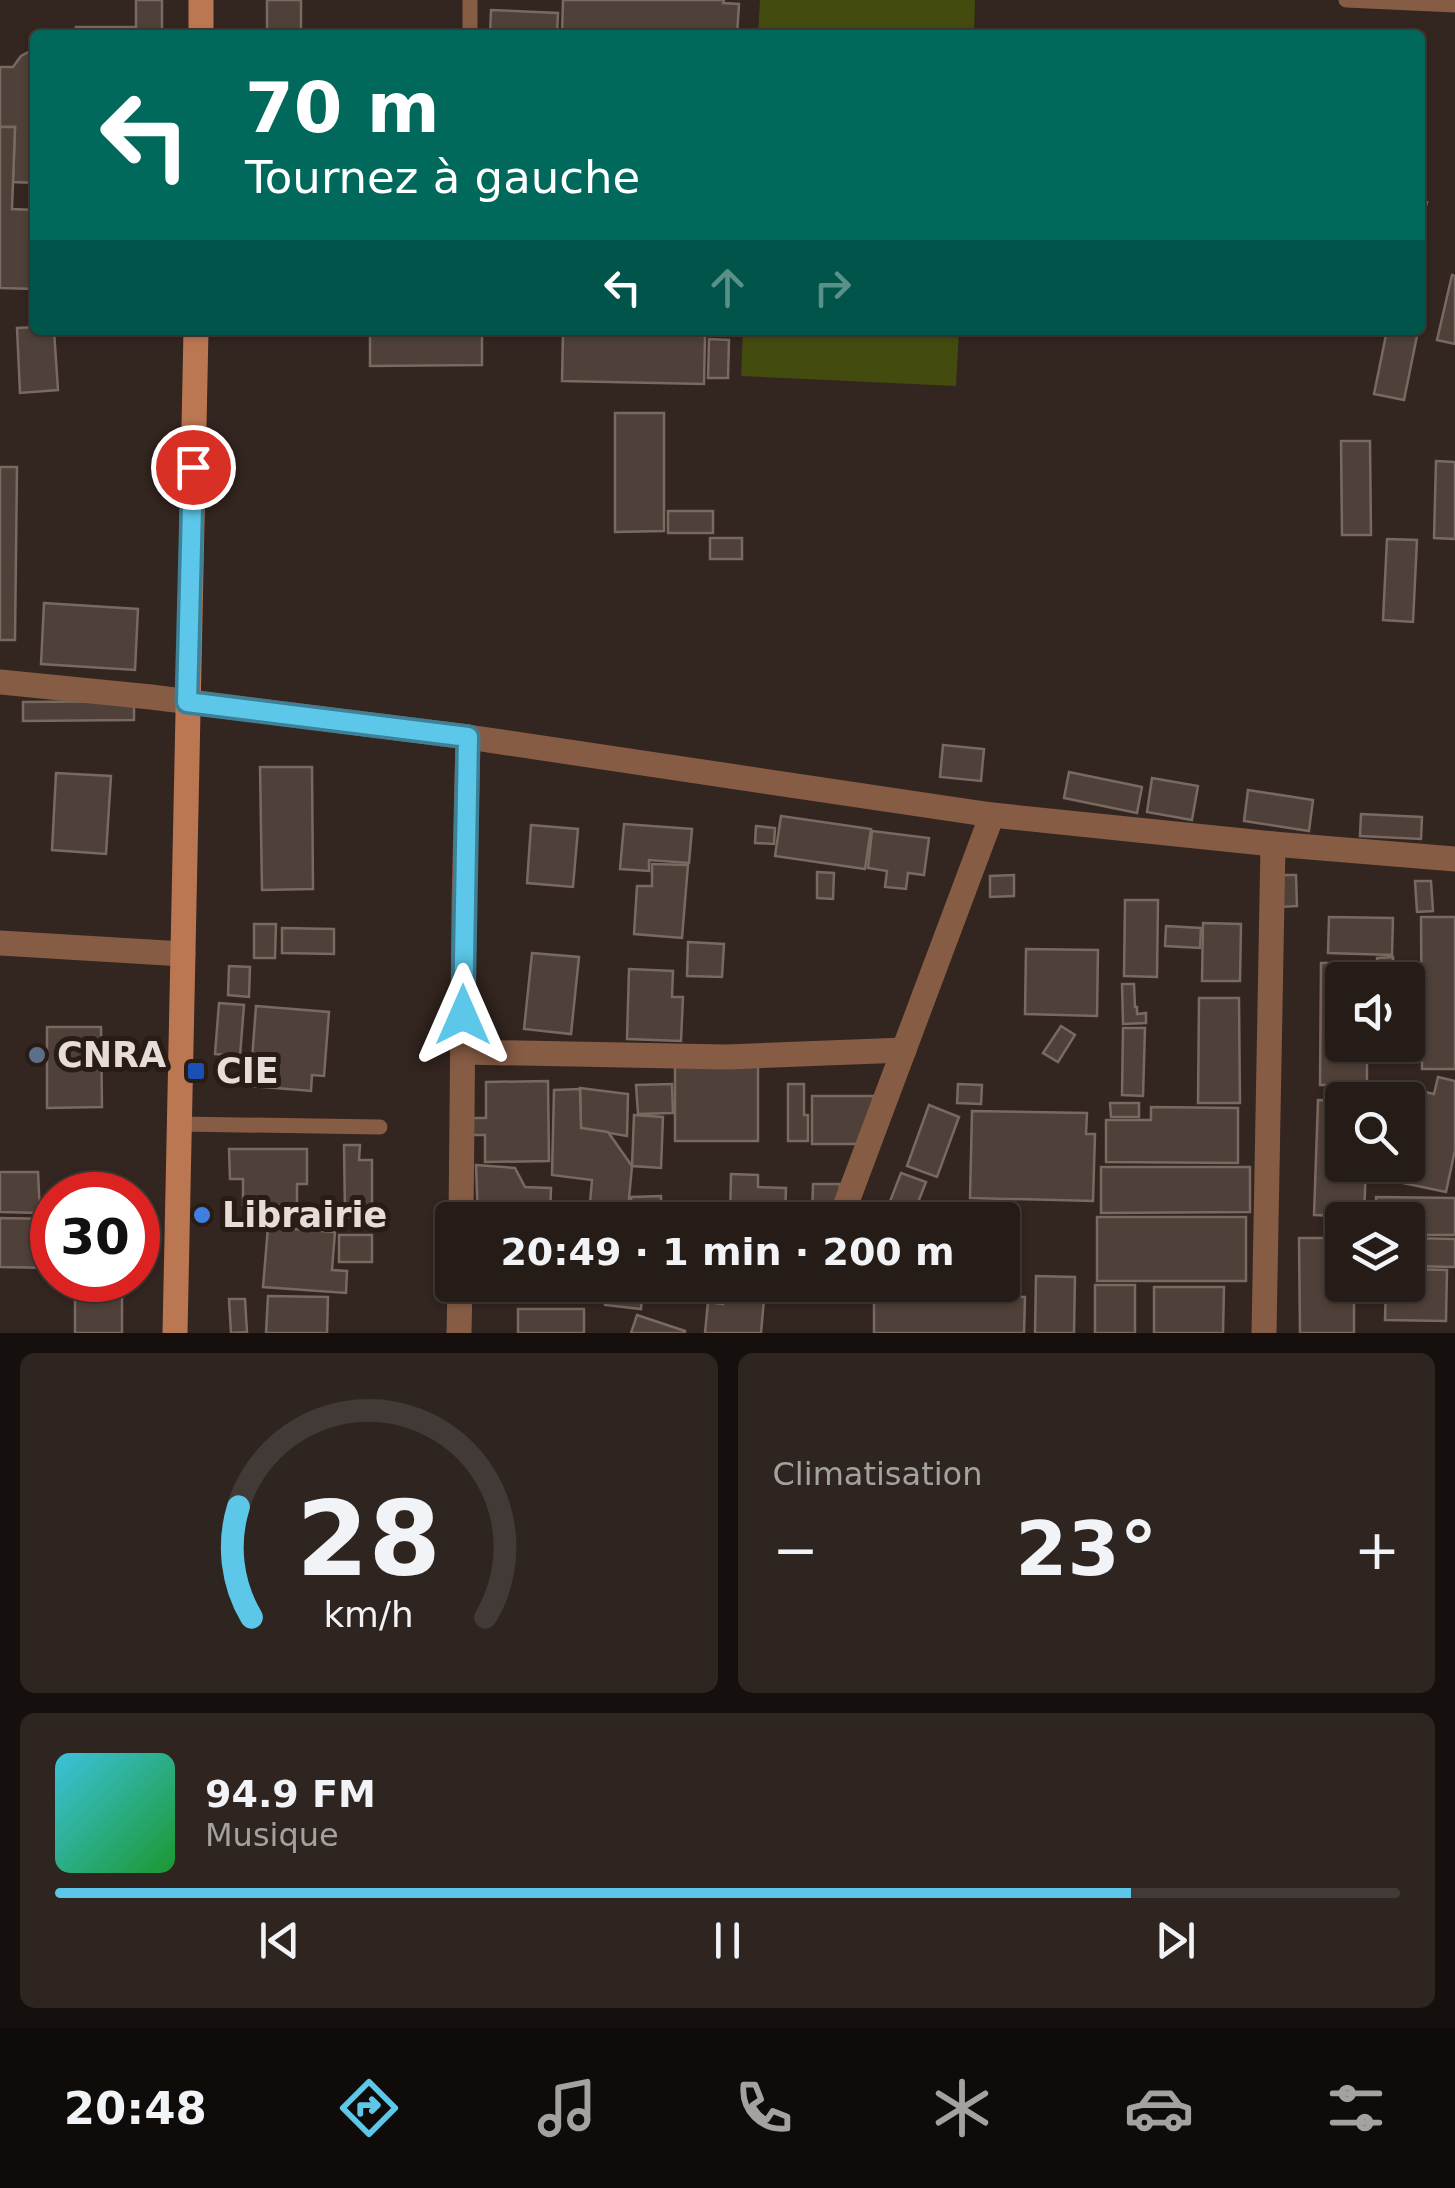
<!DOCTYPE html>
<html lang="fr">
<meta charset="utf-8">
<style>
:root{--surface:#261c17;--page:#2e2520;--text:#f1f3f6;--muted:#a4a1a1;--line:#423a36;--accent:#5cc7e8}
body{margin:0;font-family:"DejaVu Sans",sans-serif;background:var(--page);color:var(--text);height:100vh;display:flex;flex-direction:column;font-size:38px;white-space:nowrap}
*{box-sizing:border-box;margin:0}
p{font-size:32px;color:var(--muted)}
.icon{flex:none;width:55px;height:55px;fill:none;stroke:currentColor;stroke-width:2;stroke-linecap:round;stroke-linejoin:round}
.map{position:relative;height:1333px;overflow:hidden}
.side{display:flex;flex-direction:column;gap:20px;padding:20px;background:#150f0d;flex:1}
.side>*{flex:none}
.guide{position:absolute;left:30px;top:30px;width:1395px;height:305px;border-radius:10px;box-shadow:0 2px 8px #0004,0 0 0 2px var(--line);background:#00695c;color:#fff;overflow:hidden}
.controls{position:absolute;left:1325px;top:962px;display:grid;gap:20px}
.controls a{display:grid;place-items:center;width:100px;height:100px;border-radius:10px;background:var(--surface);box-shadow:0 2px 8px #0004,0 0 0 2px var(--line);font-size:50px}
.speed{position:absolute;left:30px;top:1172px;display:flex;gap:20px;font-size:50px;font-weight:700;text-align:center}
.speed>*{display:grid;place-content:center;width:130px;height:130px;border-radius:50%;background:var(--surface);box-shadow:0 2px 8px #0004,0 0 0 2px var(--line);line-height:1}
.speed .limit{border:15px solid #d22;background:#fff;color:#111}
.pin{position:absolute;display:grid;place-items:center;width:85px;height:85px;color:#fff;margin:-42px;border:5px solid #fff;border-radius:50%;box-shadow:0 2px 10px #0007}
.me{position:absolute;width:110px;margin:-55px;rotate:0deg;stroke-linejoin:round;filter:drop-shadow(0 0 8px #0008)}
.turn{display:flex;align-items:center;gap:35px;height:210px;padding:0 50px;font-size:45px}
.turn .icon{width:130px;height:130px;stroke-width:2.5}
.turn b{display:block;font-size:70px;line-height:85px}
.lanes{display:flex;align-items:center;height:95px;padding:0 50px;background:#0003;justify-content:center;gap:50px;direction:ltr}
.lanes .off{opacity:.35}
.big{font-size:75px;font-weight:600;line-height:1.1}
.side .card{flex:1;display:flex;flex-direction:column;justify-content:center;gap:15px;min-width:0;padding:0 35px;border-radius:15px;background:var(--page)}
.side .dial{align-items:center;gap:0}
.dial svg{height:260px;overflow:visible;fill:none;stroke:var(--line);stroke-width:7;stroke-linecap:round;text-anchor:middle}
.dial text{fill:var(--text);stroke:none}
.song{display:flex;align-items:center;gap:30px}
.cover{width:120px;height:120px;border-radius:15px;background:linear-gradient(135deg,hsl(190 70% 55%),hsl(130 70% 35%))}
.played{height:10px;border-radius:5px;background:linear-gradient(90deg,var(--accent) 80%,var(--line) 80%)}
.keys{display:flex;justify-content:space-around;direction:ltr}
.heat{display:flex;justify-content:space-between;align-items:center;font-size:55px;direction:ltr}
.side .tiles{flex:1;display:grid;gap:20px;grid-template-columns:1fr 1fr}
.card:last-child{grid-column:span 2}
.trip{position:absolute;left:435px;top:1202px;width:585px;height:100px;border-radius:10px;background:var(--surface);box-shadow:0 2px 8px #0004,0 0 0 2px var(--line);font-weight:600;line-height:100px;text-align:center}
.tabs{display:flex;height:160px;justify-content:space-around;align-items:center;background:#0f0b09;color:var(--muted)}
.tabs .icon{width:70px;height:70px}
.tabs .selected{color:var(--accent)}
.tabs b{font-size:45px;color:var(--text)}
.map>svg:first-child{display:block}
.green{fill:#444b0f}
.building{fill:#4f4039;stroke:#796961;stroke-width:2.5}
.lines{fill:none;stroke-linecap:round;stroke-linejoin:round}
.service{stroke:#865c45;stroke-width:15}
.minor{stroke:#865c45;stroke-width:25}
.secondary{stroke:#bb7752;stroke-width:25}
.route-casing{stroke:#3c8197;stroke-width:25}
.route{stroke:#5cc7e8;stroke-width:18}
.service-dot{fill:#5c6f8a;stroke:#291c15;stroke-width:4}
.transit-dot{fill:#1a4fb4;stroke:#291c15;stroke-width:4}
.shop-dot{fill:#3f7fe0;stroke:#291c15;stroke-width:4}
.labels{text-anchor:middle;stroke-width:10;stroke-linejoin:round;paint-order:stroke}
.poi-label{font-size:35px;font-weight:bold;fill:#e6dcd8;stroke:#291c15;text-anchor:start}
</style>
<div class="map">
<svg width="1455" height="1333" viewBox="0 0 1455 1333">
<rect width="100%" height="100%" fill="#33251f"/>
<!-- green -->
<g class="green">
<path d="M760,0h215l-1,35h-216z"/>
<path d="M743,330h216l-3,56 -215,-10z"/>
</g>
<!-- building -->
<g class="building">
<path d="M136,0h26v35h-86v-8h60z"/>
<rect x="267" y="0" width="34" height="35"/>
<path d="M563,0h161l-1,3 16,1 -2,31h-175z"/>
<path d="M491,10l67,3 -1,22h-67z"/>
<path d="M34,49l1,134 -22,-1 2,-55h-15v-60h13l8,-11z"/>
<path d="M0,127h15l-3,82 23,1v79l-35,-1z"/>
<path d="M1420,200l7,2 -7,24z"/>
<path d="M1452,275l3,1v68l-18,-4z"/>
<path d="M35,327v3h19l4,60 -38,3 -3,-65z"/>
<path d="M370,330h112v35l-112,1z"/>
<path d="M1387,330l31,1 -14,69 -30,-6z"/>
<path d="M563,333l142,3 -1,48 -142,-3z"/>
<path d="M709,339l20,1 -1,38h-20z"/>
<path d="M615,413h49v118l-49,1z"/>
<path d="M1341,441h29l1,94h-29z"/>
<path d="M1436,461l19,1v77l-21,-1z"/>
<path d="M0,467h17l-2,173h-15z"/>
<rect x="668" y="511" width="45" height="22"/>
<rect x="710" y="538" width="32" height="21"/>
<path d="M1387,539l30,1 -4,82 -30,-2z"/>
<path d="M44,603l94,6 -3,61 -94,-6z"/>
<path d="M134,701v19l-111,1v-19z"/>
<path d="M943,745l41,4 -3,32 -41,-4z"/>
<path d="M260,767h52l1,122 -51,1z"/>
<path d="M1069,772l73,15 -5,26 -73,-15z"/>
<path d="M56,773l55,3 -5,78 -54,-4z"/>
<path d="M1152,778l46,8 -6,34 -45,-8z"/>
<path d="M1248,790l65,10 -4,31 -65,-10z"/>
<path d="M1361,814l61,3 -1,22 -61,-3z"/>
<path d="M781,816l90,13 -6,40 -90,-13z"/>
<path d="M624,824l68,5 -3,34 -40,-3v11l-29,-2z"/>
<path d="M531,825l47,4 -5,58 -46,-4z"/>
<path d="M756,826l19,2 -1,16 -19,-1z"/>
<path d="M872,831l57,7 -5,37 -16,-2 -2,16 -21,-2 2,-16 -19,-3z"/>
<path d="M652,864l36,1 -6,73 -48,-4 3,-48h15z"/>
<path d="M817,872l17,1 -1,26 -16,-1z"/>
<path d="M1014,875v21l-24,1v-21z"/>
<path d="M1277,875h19l1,31 -18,1z"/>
<path d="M1415,881h16l2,30 -16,1z"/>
<path d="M1125,900h33l-1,77 -33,-1z"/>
<path d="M1329,917l64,1 -1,37 -64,-2z"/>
<path d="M1421,917h34v152h-33z"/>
<path d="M1203,923l38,1 -1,57h-38z"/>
<path d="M254,924h22l-1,34h-21z"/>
<path d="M1166,926l35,2 -1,20 -35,-2z"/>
<path d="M282,928l52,1v25l-52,-1z"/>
<path d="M688,942l36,2 -2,33 -35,-1z"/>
<path d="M1026,949l72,1 -1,66 -72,-2z"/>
<path d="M532,953l47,4 -8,77 -47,-5z"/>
<path d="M1393,957l1,23h-16l-1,-22z"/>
<path d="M1321,963h46v17h-25v65h25v40h-47z"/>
<path d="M229,966l21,1 -1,30 -21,-2z"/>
<path d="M629,969l44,2 -1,26h11l-2,44 -54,-2z"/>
<path d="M1122,984h12l1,23h2v7l9,-1v10l-23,1z"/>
<path d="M1199,998h40l1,105h-42z"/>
<path d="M219,1003l25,2 -4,51 -25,-2z"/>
<path d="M256,1006l73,6 -5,64 -12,-1 -1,16 -61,-5z"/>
<path d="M1061,1026l14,9 -17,27 -15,-9z"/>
<path d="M47,1027h54l1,80 -55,1z"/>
<path d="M1123,1028h22l-2,68 -21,-1z"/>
<rect x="675" y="1058" width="83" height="83"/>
<path d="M1438,1077l17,4v69l-9,42 -57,-12 3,-15h16v-65h-2l2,-12 26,6z"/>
<path d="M548,1081l1,80 -64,1v-27h-18v-17h19v-36z"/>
<path d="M672,1084l1,29 -35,1 -2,-29z"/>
<path d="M788,1084h16v31h4v26h-20z"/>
<path d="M958,1084l24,1 -1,19 -24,-1z"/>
<path d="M580,1088l48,6 -1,42 -46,-8z"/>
<path d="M580,1089l1,39 27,4 24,34 -5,54h-45v-17h8l2,-23 -40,-5 2,-85z"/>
<path d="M812,1096h62l-7,48h-55z"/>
<path d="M1318,1100l24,1v64h24l-2,52 -50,-2z"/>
<path d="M1110,1103h29v14h-28z"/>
<path d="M929,1105l30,12 -22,60 -30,-11z"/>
<path d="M1151,1107l87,1v55l-132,-1v-42h45z"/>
<path d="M972,1111l115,2 -1,21h9l-2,67 -123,-3z"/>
<path d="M634,1115l29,2 -2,51 -29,-2z"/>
<path d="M344,1145h16l-1,15h13v57h-27z"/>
<path d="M229,1149h78v35h-10v21h-54v-26h-13z"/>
<path d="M476,1165l39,3 10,19 26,1 -1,32h-72z"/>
<path d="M1101,1167h149v45l-149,1z"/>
<path d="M0,1172h38l2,41 -40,-1z"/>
<path d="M901,1173l25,9 -14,36 -25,-9z"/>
<path d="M731,1174l27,1v12l28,1 -1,32h-55z"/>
<path d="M813,1184h27l-1,34h-27z"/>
<path d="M661,1196v24h-29l-1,-23z"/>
<path d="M1376,1197l79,1v37h-47v-15h-32z"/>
<rect x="1097" y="1217" width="149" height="64"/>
<path d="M0,1218l52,1v49l-52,-1z"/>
<path d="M268,1227l67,5 -3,38 15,1 -1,22 -83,-6z"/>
<rect x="339" y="1235" width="33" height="27"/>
<path d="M1299,1238h43v47h12v48h-54z"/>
<path d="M1408,1238l47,1v28l-47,-1z"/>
<path d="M1408,1269l39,1 -1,51 -61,-1 1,-35h22z"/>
<path d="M1036,1276l39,1 -1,56h-39z"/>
<rect x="75" y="1280" width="47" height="53"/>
<path d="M607,1285h36l-2,24 -36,-4z"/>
<rect x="1095" y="1285" width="40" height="48"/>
<path d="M1154,1287h70l-1,46h-69z"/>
<path d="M874,1294l151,3 -1,36h-150z"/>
<path d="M724,1295l40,4 -3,34h-56l3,-31 15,2z"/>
<path d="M268,1296l60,1 -1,36h-61z"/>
<path d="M229,1299h16l2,33 -16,1z"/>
<rect x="518" y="1309" width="66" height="24"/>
<path d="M637,1315l48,16v2h-54z"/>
</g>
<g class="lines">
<!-- service -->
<g class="service">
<path d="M1346,0l109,5"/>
<path d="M470,35v-35"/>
<path d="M179,1124l201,3"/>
</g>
<!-- minor -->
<g class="minor">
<path d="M0,682l151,15 317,40 524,78 281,29 182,15"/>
<path d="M0,943l183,11"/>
<path d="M463,1052l263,5 178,-7"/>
<path d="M461,1220l3,-315 4,-168"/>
<path d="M840,1220l152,-405"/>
<path d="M459,1333l1,-48"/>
<path d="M1264,1333l9,-489"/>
</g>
<!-- secondary -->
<g class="secondary">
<path d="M201,35v-35"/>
<path d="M175,1333l21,-1003"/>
</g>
</g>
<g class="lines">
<defs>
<path id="route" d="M193,467l-6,235 281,35 -5,278"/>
</defs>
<!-- route casing -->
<use href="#route" class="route-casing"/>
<!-- route -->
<use href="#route" class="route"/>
</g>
<!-- markers -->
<circle class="service-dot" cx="37" cy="1055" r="10"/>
<rect class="transit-dot" x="186" y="1061" width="20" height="20" rx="5"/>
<circle class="shop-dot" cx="202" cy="1215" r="10"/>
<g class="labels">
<!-- poi labels -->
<g class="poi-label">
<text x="57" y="1067">CNRA</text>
<text x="216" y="1083">CIE</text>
<text x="222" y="1227">Librairie</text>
</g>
</g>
</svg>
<div class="controls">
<a><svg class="icon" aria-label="sound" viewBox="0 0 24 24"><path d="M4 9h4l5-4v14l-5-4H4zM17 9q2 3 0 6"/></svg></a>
<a><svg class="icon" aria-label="search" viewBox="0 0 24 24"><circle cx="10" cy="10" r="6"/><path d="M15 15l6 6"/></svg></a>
<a><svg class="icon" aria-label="layers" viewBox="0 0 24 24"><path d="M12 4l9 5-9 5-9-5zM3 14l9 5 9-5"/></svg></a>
</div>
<div class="speed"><div class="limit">30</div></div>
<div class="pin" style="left:193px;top:467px;background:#d93025"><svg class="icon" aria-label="arrive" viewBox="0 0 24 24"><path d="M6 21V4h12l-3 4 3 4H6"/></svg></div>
<svg class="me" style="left:463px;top:1015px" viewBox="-20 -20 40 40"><path d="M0-17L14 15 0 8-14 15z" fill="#5cc7e8" stroke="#fff" stroke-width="4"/></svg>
<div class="trip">20:49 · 1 min · 200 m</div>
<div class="guide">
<div class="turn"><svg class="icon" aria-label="left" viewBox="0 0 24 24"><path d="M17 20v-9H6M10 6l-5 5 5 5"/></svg><div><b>70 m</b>Tournez à gauche</div></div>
<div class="lanes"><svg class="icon" aria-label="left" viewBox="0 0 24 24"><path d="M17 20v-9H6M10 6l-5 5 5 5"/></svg><svg class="icon off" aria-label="ahead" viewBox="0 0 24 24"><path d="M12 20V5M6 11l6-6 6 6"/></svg><svg class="icon off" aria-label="right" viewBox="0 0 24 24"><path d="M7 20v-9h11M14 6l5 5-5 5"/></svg></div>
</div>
</div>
<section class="side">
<div class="tiles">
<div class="card dial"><svg viewBox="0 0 100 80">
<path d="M14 69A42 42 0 1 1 86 69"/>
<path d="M14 69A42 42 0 0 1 10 35" stroke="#5cc7e8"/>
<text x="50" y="56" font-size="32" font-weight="700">28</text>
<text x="50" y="72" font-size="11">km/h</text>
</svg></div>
<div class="card"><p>Climatisation</p>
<div class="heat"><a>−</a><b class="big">23°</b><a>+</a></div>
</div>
<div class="card">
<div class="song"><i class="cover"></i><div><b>94.9 FM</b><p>Musique</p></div></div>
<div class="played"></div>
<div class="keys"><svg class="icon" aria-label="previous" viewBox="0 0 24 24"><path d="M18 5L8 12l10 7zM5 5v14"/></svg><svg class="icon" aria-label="pause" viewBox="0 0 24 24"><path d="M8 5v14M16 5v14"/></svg><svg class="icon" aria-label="next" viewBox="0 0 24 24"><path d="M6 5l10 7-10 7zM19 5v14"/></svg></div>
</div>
</div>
</section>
<nav class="tabs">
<b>20:48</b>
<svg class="icon selected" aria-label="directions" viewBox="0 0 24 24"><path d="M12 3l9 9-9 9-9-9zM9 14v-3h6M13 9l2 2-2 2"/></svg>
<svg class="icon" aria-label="music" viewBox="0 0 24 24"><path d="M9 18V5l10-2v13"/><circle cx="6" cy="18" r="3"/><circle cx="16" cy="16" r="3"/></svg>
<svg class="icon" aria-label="phone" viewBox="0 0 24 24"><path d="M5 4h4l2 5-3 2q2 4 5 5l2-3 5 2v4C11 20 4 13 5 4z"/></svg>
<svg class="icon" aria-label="climate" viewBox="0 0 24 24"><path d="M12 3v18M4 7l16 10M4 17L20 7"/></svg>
<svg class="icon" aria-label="car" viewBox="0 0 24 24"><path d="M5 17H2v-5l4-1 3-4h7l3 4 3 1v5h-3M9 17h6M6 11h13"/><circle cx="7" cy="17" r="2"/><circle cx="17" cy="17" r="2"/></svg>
<svg class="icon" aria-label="filters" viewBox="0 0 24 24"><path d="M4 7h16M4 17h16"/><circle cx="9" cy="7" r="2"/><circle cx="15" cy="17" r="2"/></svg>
</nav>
